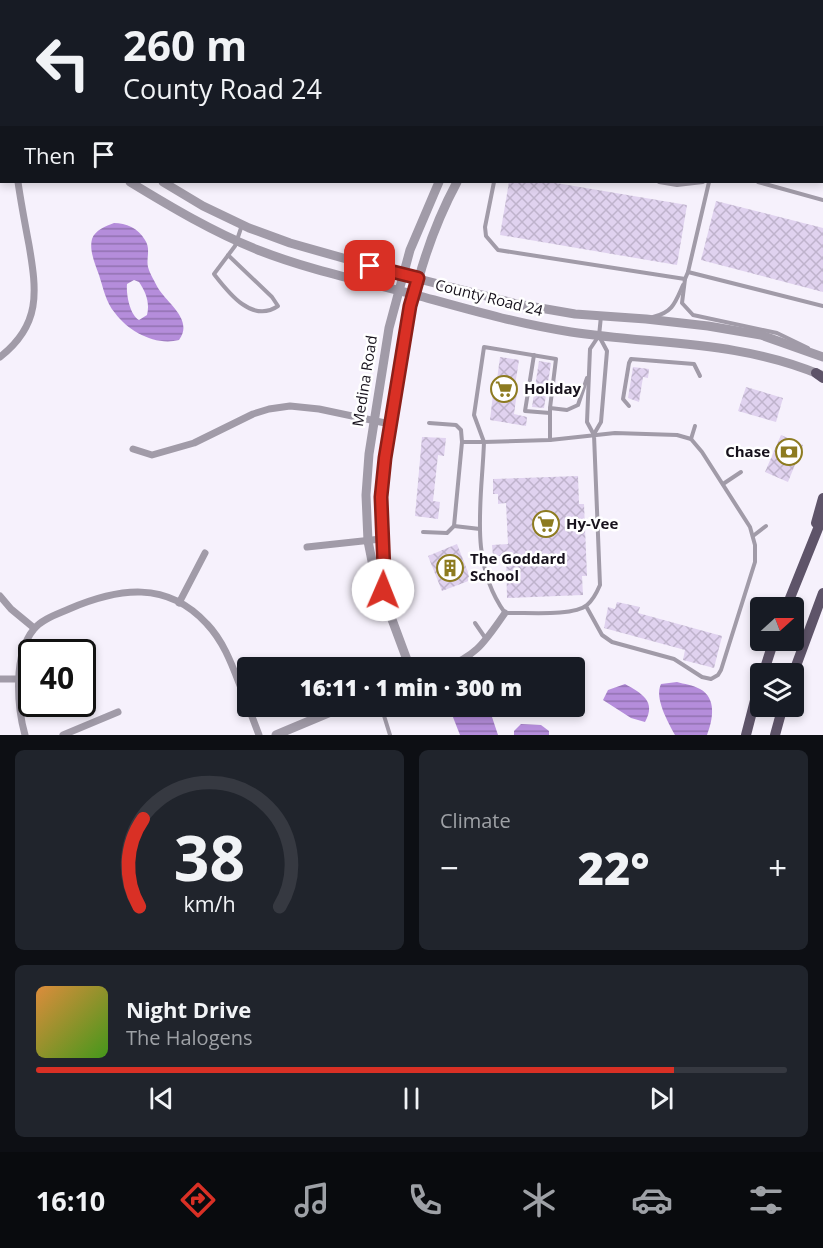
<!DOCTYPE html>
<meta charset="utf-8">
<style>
:root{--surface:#171b24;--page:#20242c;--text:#f1f3f6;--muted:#9ea1a6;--line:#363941;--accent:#d93025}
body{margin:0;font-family:"Open Sans",sans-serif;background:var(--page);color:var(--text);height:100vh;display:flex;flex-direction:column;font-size:22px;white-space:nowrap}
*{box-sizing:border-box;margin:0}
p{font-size:20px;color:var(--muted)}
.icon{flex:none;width:33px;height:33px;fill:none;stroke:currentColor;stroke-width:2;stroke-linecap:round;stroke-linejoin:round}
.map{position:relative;height:735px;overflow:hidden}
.panel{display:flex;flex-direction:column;gap:15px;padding:15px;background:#0d0f14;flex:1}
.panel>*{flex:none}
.guide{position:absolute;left:0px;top:0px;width:824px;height:183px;box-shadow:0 3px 9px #0003;background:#171b24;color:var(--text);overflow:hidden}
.needle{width:39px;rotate:69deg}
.buttons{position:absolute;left:750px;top:597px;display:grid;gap:12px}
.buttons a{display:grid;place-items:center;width:54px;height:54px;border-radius:6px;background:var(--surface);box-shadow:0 3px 9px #0003;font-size:30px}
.speed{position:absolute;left:18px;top:639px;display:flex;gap:12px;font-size:30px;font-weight:700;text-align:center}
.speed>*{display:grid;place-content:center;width:78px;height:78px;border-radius:50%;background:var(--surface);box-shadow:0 3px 9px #0003;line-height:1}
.speed .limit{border:3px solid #111;border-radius:9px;background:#fff;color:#111}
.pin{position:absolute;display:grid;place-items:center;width:51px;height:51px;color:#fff;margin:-26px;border-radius:12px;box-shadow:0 3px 9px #0006}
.me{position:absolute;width:66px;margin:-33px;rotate:1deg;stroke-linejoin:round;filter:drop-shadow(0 0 4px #0008)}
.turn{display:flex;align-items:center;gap:21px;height:126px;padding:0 24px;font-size:27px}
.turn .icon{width:78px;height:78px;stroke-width:2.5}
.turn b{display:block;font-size:42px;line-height:51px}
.then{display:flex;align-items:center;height:57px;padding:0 24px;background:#0003;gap:12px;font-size:22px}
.big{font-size:45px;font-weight:800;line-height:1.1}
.panel .card{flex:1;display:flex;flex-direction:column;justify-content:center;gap:9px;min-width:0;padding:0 21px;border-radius:9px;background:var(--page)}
.panel .dial{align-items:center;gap:0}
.dial svg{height:156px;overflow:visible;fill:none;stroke:var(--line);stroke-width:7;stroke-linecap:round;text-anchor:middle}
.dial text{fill:var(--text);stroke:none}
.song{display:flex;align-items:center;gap:18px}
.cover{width:72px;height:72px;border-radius:9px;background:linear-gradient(135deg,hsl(30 70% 55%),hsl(100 70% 35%))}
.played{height:6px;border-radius:3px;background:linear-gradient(90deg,var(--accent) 85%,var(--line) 85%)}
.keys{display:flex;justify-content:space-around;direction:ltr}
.heat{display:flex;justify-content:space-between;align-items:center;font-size:33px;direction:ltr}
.panel .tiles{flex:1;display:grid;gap:15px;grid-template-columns:1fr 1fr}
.card:last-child{grid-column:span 2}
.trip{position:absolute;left:237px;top:657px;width:348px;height:60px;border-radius:6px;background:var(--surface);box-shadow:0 3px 9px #0003;font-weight:800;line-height:60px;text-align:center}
.menu{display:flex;height:96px;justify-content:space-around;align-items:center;background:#090b0e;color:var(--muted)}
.menu .icon{width:42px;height:42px}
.menu .on{color:var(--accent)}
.menu b{font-size:27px;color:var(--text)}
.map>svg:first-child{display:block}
.water{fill:url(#water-rules);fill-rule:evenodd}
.building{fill:url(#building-cross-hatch)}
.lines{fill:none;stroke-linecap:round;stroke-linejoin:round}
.service{stroke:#a19ba8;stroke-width:4}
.minor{stroke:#a19ba8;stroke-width:7}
.tertiary{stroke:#a19ba8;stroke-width:9}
.primary{stroke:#5e5469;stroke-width:10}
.route-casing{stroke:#8d1f18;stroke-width:15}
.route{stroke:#d93025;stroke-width:10}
.labels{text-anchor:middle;stroke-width:5;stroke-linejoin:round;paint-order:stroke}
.street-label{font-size:15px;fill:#17121c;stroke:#fff}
.poi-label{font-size:15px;font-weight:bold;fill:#17121c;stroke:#fff;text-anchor:start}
</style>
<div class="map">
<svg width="823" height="735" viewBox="0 0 823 735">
<defs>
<pattern id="water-rules" width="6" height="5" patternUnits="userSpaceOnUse" patternTransform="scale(1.5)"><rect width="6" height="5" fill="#b58ddb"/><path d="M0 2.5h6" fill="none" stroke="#9272b1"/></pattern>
<pattern id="building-cross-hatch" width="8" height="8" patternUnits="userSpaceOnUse" patternTransform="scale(1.5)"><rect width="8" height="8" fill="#e0d2ef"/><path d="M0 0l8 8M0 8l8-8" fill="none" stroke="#bfb3cc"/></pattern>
</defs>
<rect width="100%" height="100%" fill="#f6f1fc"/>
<!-- water -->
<g class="water">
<path d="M114,223c12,0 24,5 31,17 6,9 1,18 3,27 2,7 7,15 10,21 9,15 36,32 21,52 -23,6 -50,-8 -64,-27 -9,-10 -12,-26 -16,-38 -4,-11 -10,-25 -7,-36 3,-9 14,-13 22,-16zM134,280l5,2c7,10 11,21 8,33l-8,5c-9,-5 -13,-25 -12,-36z"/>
<path d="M677,682c7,2 16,3 23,7 17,9 13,31 7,46h-32c-7,-13 -21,-37 -14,-51z"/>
<path d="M625,684c16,9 32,17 20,38l-14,-4 -28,-18 5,-10z"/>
<path d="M449,707h35l7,7 7,21h-38z"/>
<path d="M521,724l20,1 8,6v4h-35v-4z"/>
</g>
<!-- building -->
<g class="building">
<path d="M509,182h41l137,23 -10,60 -177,-30z"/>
<path d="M716,201l107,27v64l-122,-32z"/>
<path d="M500,357l19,3 -5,32h3l-3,22 13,3 -1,9 -36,-6 4,-34 2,1z"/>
<path d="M539,361l12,2 -7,45 -12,-1z"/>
<path d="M633,367l16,2 -1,9 -5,-1 -4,25 -11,-4z"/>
<path d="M746,387l37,11 -7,24 -38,-11z"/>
<path d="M781,435l22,10 -15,37 -23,-10z"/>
<path d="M422,437l24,1 -2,18 -6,-1 -5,46 7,1 -2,17 -23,-3z"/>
<path d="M578,476l1,28h5l3,72h-5l1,19 -76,3 -1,-42h-13l-1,-11 16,-1 -2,-41 -8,1v-10h-5v-15z"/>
<path d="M457,544l14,36 -29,11 -14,-35z"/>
<path d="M617,602l23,5 -2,6 84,23 -8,32 -31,-8 2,-10 -81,-22 4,-21 7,2z"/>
</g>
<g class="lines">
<!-- service -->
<g class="service">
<path d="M742,0v2"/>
<path d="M777,2l2,-2"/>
<path d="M822,7h1"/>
<path d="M822,150h1"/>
<path d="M494,182l-9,45 1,9 12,14 187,29 3,-7"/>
<path d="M659,182l18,3 26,-3"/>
<path d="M709,182l-21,90 135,34"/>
<path d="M758,182l65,18"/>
<path d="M228,255l44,42 6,9c-26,18 -50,-14 -64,-32l21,-28 7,-21"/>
<path d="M685,279l-3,24 11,12 84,18 31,15"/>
<path d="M653,317c20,-5 22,-14 30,-32"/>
<path d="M534,355l-9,56 25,2"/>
<path d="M629,406l-6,-7 6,-36 2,-4 63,5 6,12"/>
<path d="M550,408l17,2 11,-5 9,-27"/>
<path d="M429,423l27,2 5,5 1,12h22l-10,-27 10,-68 72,12 -6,49v32"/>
<path d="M594,434l7,-12 6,-71 -8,-15 2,-20"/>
<path d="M691,439l4,-13"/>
<path d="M462,442l-8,84 26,3"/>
<path d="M723,484l18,-12"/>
<path d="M423,532l24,1 7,-7"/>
<path d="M753,536l13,-10"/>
<path d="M586,606l16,29 10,7 62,17 28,18 9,2 7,-4 3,-5 34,-108v-17l-5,-18 -48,-75 -11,-13 -14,-4 -62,-2 -65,7 -66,2c-2,58 -16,120 21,171 19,-1 68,4 82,-8 6,-5 10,-13 13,-20l-6,-150 -7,-13 3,-73 8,-12"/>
<path d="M475,623l11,16"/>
<path d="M381,706l9,29"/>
</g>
<!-- minor -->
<g class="minor">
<path d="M244,0v2"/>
<path d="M0,357c41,-32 37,-65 29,-112 -4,-21 -8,-42 -11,-63"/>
<path d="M133,449l19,6 42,-12 59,-29 16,-5 21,-3 29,3 71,15"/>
<path d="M307,547l74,-8"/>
<path d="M0,596l11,13 23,19"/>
<path d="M179,603l26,-50"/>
<path d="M444,668c34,-13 41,-27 61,-55"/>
<path d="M0,679h20"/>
<path d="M248,706l11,29"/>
<path d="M25,735c-8,-29 -12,-81 9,-106 8,-10 24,-15 35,-20 49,-21 98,-29 138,15 21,22 29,54 41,81"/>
<path d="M63,735l55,-23"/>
</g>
<!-- tertiary -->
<g class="tertiary">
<path d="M526,2v-2"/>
<path d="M0,86l2,1"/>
<path d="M0,104l2,1"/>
<path d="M130,182c41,25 83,50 128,68 51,20 105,31 158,45 51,14 102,29 155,37 86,13 167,8 250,43"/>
<path d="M163,182l40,24 46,22 41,15 113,32 114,29 58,10 71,5 62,7 53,9 62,22"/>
<path d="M383,588c2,-31 -4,-61 -2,-92 2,-36 9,-73 15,-109 13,-75 25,-138 61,-205"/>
<path d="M410,668l-36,-97 -6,-30 -2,-46 3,-41 20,-126 21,-78 29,-68"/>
<path d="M276,735l69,-29"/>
</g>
<!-- primary -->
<g class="primary">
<path d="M816,373l7,5"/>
<path d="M816,523l7,-25"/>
<path d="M786,608l37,-92"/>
<path d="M763,674l11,-34"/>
<path d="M793,674l30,-81"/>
<path d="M746,735l14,-54"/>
<path d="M775,735l8,-29"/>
</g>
</g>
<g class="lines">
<defs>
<path id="route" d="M370,266l48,12 -8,28 -25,152 -4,39 3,73 -1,20"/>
</defs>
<!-- route casing -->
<use href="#route" class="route-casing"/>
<!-- route -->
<use href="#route" class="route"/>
</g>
<!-- icons -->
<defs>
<symbol id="supermarket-ring" viewBox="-11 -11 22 22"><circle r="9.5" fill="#fff" stroke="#8d7b20" stroke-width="1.5"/><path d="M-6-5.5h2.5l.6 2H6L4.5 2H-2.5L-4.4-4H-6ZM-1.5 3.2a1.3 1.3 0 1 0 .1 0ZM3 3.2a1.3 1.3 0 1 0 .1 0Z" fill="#8d7b20"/></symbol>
<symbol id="bank-ring" viewBox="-11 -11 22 22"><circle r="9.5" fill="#fff" stroke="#8d7b20" stroke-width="1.5"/><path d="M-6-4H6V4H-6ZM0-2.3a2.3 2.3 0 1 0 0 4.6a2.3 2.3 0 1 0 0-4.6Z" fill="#8d7b20"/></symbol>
<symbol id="building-ring" viewBox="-11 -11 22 22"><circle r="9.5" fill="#fff" stroke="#8d7b20" stroke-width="1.5"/><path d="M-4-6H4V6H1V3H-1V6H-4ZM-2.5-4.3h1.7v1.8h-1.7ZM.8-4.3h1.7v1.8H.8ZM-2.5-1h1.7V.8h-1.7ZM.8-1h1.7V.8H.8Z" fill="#8d7b20"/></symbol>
</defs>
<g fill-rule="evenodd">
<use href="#supermarket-ring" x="489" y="374" width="30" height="30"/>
<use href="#bank-ring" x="774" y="437" width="30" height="30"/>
<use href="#supermarket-ring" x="531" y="509" width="30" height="30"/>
<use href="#building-ring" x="435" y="553" width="30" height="30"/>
</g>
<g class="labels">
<!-- street labels -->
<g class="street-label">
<text transform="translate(489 298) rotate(14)" y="5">County Road 24</text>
<text transform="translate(365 381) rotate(-81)" y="5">Medina Road</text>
</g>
<!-- poi labels -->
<g class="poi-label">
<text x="524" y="394">Holiday</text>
<text x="770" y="457" text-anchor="end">Chase</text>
<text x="566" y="529">Hy-Vee</text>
<text x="470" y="564">The Goddard<tspan x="470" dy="17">School</tspan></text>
</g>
</g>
</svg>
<div class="buttons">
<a><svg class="needle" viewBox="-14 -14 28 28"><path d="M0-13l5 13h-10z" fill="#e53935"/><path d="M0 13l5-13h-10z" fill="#9ea1a6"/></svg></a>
<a><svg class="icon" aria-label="layers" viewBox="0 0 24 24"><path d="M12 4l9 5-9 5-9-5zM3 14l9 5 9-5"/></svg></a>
</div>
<div class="speed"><div class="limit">40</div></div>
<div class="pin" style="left:370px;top:266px;background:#d93025"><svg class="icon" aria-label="arrive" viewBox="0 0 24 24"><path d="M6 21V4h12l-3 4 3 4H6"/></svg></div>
<svg class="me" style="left:383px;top:590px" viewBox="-20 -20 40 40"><circle r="19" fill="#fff"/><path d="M0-13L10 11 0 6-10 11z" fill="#d93025"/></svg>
<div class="trip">16:11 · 1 min · 300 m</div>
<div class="guide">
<div class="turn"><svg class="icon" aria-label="left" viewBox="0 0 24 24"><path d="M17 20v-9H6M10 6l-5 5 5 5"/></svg><div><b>260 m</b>County Road 24</div></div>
<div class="then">Then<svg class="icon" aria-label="arrive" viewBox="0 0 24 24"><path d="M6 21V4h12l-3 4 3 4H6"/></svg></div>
</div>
</div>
<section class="panel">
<div class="tiles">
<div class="card dial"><svg viewBox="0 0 100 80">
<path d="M14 69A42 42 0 1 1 86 69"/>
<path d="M14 69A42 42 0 0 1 16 24" stroke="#d93025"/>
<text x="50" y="56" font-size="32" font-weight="700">38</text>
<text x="50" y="72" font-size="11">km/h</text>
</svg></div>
<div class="card"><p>Climate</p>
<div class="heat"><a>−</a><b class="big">22°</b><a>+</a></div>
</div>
<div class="card">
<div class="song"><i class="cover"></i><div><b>Night Drive</b><p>The Halogens</p></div></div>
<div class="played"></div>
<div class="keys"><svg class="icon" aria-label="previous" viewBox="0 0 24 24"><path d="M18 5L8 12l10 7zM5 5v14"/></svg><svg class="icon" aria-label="pause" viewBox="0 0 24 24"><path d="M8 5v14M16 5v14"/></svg><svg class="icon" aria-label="next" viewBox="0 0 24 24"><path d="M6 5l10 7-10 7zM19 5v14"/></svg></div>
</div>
</div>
</section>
<nav class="menu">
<b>16:10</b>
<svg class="icon on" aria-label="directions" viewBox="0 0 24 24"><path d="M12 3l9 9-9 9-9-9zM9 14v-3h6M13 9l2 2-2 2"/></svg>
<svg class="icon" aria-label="music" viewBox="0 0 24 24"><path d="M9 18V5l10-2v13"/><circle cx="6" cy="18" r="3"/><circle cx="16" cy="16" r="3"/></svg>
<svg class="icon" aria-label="phone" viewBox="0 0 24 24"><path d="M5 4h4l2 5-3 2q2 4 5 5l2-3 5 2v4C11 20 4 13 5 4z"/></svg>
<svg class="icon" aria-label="climate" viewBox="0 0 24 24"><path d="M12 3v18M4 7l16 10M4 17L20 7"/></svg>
<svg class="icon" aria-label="car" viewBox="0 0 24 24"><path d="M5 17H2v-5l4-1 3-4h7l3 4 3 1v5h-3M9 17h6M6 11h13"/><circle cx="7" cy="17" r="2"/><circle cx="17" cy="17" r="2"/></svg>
<svg class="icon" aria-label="filters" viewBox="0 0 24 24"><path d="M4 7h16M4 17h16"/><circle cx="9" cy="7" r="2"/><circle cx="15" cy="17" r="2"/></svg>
</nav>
